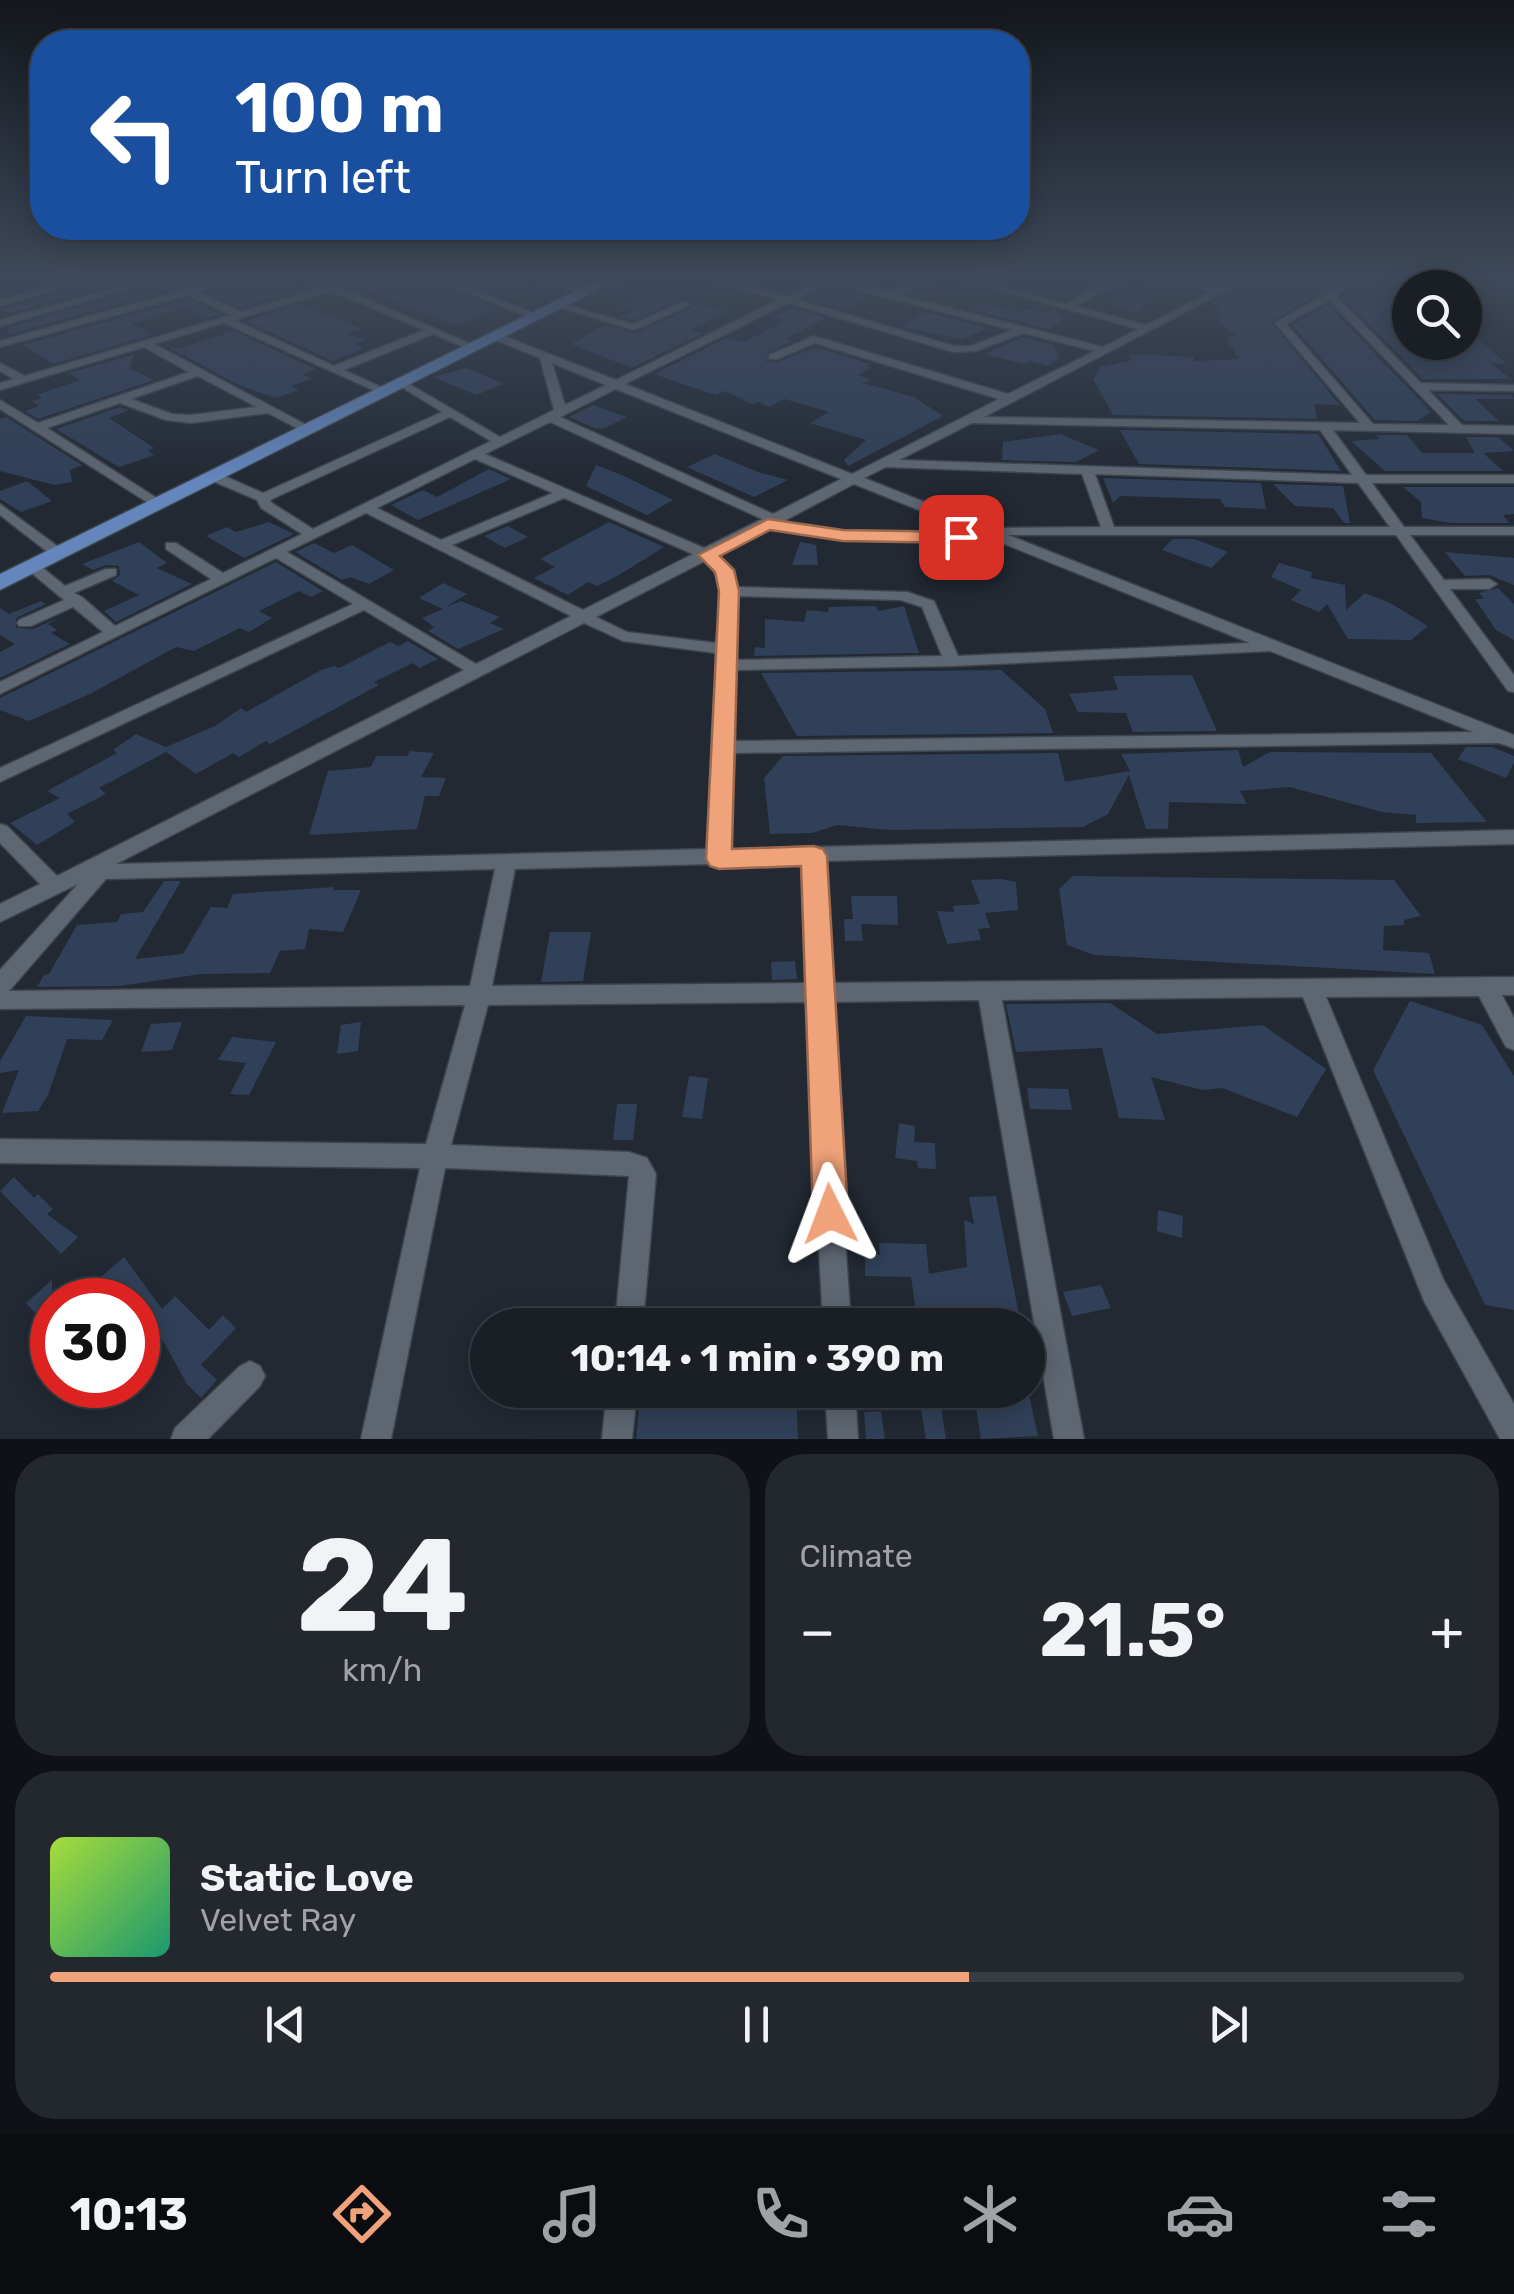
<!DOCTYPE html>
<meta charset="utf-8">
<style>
:root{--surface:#1a1f26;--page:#23272e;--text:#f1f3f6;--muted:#9fa2a7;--line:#383d43;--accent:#f0a27a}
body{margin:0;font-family:Rubik,sans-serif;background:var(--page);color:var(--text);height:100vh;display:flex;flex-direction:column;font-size:38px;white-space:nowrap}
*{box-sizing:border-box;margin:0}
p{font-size:32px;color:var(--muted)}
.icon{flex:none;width:55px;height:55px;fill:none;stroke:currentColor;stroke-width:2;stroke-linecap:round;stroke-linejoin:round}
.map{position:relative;height:1439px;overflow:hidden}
.sheet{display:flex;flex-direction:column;gap:15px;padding:15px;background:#0e1115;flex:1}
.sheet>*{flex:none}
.guide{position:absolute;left:30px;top:30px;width:1000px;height:210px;border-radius:40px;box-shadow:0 5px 25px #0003,0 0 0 2px var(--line);background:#1a4fa0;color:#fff;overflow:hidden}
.buttons{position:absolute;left:1392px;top:270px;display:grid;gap:20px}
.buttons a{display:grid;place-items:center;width:90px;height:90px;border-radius:50%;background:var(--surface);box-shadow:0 5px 25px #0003,0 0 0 2px var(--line);font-size:50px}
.speed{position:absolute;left:30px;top:1278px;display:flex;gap:20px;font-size:50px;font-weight:700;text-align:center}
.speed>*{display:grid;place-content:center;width:130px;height:130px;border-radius:50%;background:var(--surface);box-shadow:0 5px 25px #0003,0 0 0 2px var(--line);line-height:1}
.speed .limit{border:15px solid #d22;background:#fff;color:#111}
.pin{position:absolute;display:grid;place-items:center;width:85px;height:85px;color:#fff;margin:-42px;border-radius:20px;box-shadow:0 5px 15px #0006}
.me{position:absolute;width:110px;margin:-55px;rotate:357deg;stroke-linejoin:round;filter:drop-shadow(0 0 8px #0008)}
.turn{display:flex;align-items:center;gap:35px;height:210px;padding:0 40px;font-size:45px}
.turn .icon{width:130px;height:130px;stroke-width:2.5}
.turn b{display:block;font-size:70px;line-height:85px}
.big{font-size:75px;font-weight:700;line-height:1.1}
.sheet .tile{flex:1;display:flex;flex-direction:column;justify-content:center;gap:15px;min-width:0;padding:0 35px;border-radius:40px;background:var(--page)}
.sheet .dial{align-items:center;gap:0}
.dial b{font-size:130px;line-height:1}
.song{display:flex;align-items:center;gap:30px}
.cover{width:120px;height:120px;border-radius:15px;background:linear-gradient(135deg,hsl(80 70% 55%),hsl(160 70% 35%))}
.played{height:10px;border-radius:5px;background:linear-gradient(90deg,var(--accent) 65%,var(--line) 65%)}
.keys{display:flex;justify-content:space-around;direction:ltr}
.heat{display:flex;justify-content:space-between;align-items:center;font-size:55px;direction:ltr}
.sheet .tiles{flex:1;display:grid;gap:15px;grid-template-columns:1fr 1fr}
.tile:last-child{grid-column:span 2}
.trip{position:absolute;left:470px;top:1308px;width:575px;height:100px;border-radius:50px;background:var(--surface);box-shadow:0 5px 25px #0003,0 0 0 2px var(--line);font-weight:700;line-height:100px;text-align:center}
.menu{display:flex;height:160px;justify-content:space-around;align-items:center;background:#0a0c0f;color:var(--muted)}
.menu .icon{width:70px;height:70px}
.menu .active{color:var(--accent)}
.menu b{font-size:45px;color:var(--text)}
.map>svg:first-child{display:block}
.building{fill:#304058}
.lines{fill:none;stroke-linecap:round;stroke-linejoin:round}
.street-casing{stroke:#3e444c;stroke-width:3}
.secondary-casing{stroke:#3e444c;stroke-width:4}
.primary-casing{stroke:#3e444c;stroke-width:3}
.street{fill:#5e6671;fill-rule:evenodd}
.secondary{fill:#617696;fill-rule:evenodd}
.primary{fill:#6386bc;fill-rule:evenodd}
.route{fill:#f0a27a;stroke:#9c694f;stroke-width:2.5}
</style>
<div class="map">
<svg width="1514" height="1439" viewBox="0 0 1514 1439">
<rect width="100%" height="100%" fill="#222933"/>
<!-- building -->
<g class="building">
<path d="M120,279l5,2 -114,32 -9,-4z"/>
<path d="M172,279h35l-197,55 -5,-2 5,-2 -4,-2z"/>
<path d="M242,279h55l1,4 -30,9 11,4 -38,12 -33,-15z"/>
<path d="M392,279h32l74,30 -42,16 -94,-36z"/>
<path d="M1161,279l12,5 -37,29 -27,-8z"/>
<path d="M1253,279h91l-73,43 69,83 -26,-1 3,15 -204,-4 -20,-36 7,-12 32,-7 -4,-6 66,3 1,4 44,-2 -14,-22 12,-1 -22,-18 6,-5 -9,-10z"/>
<path d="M1368,279h14l20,31 -15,-1 23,23v10h9l14,15 32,-4v-25l42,36 -17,-1 21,16h-88l-81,-82z"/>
<path d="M476,280h25l39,12 -30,8 -42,-17z"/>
<path d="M833,288l36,9 -26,12 -33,-9z"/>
<path d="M657,291l25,7 -49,22 -12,-3 14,-8 -16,-2z"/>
<path d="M188,299l32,15 -12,4 -24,-11 -52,17 20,11 -99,29 -30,-19z"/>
<path d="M692,301l37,11 -40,18 14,3 -71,35 -61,-24 34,-19 31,8 54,-24z"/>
<path d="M986,303l35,10 6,-4 20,4 6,-4 13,9 -17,11 -77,-19z"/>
<path d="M300,304l62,25 -16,5 19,5 -11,5 10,4 -31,13 -88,-40z"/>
<path d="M1328,305l103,107 -14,9 -42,-1 -83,-95z"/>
<path d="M792,308l34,10 -41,21 8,2 -25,11 -2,10h12l37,-15 56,17 -4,2 5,1 -14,8 13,5 -8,3 51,14 29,19 -95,50 -4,-6 22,-20 -56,-17 19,-11 -44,-13 -16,8 -10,-5 -7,2 -27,-13 -10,4 -61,-21 72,-36 19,4 41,-22 -11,-3z"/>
<path d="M926,312l62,16 -26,11 -61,-12z"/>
<path d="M233,331l83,38 -14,6 11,3 -22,8 8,4 -24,8 -38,-14 -73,-39 14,4z"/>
<path d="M1023,337l31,8 5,13 -11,8 -19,-5 -5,3 -39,-10z"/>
<path d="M135,354l-6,14 25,12 -116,39 -13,-8 14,-5 -7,-5 10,-3 -5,-3 43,-15 -11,-7z"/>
<path d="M467,368l37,16 -28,11 -43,-18z"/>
<path d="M1437,394l75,1 2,4h-39l24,22h-35z"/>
<path d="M593,405l34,12 -22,11h-11l-25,-11z"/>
<path d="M120,407l8,3 -19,8 45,30 -6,2 6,5 -35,12 -63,-38z"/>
<path d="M6,417l76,48 -12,5 2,12 -18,3 -54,-14v-52z"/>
<path d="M1120,430l198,4 23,37 -202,-7z"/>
<path d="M1060,434l39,16 -23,12 -74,-2 1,-18z"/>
<path d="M1376,435h31l15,18h53l-9,-16h32l16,14 -31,2 20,18h-118l-34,-30 29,-2z"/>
<path d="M715,454l43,18 30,8 -34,17 -67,-30z"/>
<path d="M596,465l28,11 49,24 -26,15 -61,-29z"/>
<path d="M489,469l22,10 -93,41 -27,-15 32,-15 14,7z"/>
<path d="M1103,478l158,5 5,26 -41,-2 -5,-8 -34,-1 -66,-2 -7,7z"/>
<path d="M27,481l25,20 -31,11 -21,-13v-8z"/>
<path d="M1273,484l70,2 7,37h-6l-11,-15 -38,-2z"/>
<path d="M1403,487h111v27l-11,1 6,8h-58l-29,-5 -1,-16z"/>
<path d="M269,522l25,12 -50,24 -38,-22 21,-9 9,5z"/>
<path d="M609,522l55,25 -45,28 -22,11 -9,-4 -20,13 -34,-17 21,-11 -15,-8z"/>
<path d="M508,526l20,11 -23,11 -21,-12z"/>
<path d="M1173,539h22l33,13 -17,16 -49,-18z"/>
<path d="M139,542l28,21 -10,5 35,16 -76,38 -12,-11 35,-16 -27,-14 8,-6 -1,-9 -13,-1 -13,5 -11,-6z"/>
<path d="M800,542l16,3 2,20h-26z"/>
<path d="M314,543l20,10 18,-8 42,25 -25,14 -19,-7 -8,3 -47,-28z"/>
<path d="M1445,552l69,6v27l-25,-10 -24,1z"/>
<path d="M276,562l47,29 -12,6 -12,-6 -40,20 13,7 -23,14 -9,-4 -46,23 -18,-4 -84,46 -63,28 -29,-11v-12z"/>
<path d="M1279,563l33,9 -1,6 34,7 1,25 19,-17 25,10 38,23 -17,14 -63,-1 -21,-35 -8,8 -28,-12 10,-10 -30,-13z"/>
<path d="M443,583l24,11 -21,13 15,-6 39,16 -10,6 14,6 -46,20 -30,-18 6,-4 -12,-9 21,-9 -24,-11z"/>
<path d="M1498,588l16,16v36l-18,-10 -21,-31h9l-5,-6z"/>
<path d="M41,601l5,3 -30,14v10l17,1 29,-13 -14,8 9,6 -6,3 19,11 -70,34v-26l15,-8 -15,-9v-27l9,6z"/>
<path d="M876,606l2,5 26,-5 15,47 -165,3 1,-9 10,1v-29l39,3 3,-12 21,2 1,-5z"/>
<path d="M408,641l30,18 -19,9 -6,-5 -39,19 5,3 -109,59 -4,-3 -27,16 -6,-4 -37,21 -30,-22 -67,36 7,6 -39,20 8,8 -38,23 -27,-22 50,-25 -13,-7 70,-38 -4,-3 23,-16 30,13 49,-21 26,-18 5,4 75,-42 13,-4 5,2 51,-26 8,4z"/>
<path d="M1001,670l44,39 8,24 -256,3 -36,-63z"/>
<path d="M1192,675l25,56 -84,1 -7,-19 -48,-1 -9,-18 49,-4 -5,-14z"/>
<path d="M1466,747h26l22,9v7l-8,15 -48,-19z"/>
<path d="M1238,750l5,17 27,-15 161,1 56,69 -71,1v-8l-34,-3 -92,-25 -50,4 7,13 -78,-2 -1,27h-22l-17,-54 -21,39 -25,13 -194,3 -52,-5 -25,8 -42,1 -6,-56 19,-22 275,-3 7,29 65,-11 -9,-17z"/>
<path d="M410,751l24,2 -13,24 25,1 -7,18h-14l-8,33 -108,6 19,-64 43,-4 5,-11h31z"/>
<path d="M1073,876l321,4 27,36 -17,4v5l-20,1 -1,24 46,3 6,21 -341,-19 -27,-10 -8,-56z"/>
<path d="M1002,879l14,3 2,28 -33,3 5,15 -12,1 3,11 -34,4 -10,-33 17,1 -1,-6 27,-2 -9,-24z"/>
<path d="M164,881h17l-46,78 48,-5 28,-47 16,1 6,-14 101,-7 -1,3h28l-18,42 -34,-3 -4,20 -25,2 -10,22 -69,1 -81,12 -83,1 7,-12 5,-1 28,-49 40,-3 4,-8 22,-2z"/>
<path d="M851,896h46l1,29 -37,-1 2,17h-18l-1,-22h9z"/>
<path d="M550,932h41l-8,49 -42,1z"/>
<path d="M795,961l2,18 -25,1 -1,-18z"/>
<path d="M1410,1001l72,24 32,51v234l-29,-5 -112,-235z"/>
<path d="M1110,1003l47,31 106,-9 63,44 -29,48 -75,-29 -20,2 -51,-13 14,43 -46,-2 -17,-70 -86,4 -10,-48z"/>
<path d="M26,1016l87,4 -11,20 -35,-1 -19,56 -10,16 -36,2 17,-43 -19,3v-12z"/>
<path d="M182,1022l-10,28 -31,2 10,-28z"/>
<path d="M361,1022l-3,29 -21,3 4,-29z"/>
<path d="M232,1037l44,5 -27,53 -19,-1 16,-31 -28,-3z"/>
<path d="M689,1076l19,2 -6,41 -20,-2z"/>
<path d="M1027,1088l41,1 4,21 -42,-1z"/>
<path d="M617,1104h20l-4,36h-20z"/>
<path d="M899,1123l16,3 -1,16 21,1 1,26 -18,-1 -1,-7 -22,-3z"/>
<path d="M14,1177l20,21 4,-4 15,15 -6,5 31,23 -17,17 -61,-63z"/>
<path d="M996,1196l24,124 -6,1v4h-96l-7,-48 -46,-1v-21h15l-1,-12 47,1 3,30 38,-7 -3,-47 10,4 -5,-27z"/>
<path d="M1158,1210l25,6 -1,22 -25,-7z"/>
<path d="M124,1257l38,52 13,-13 34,34 14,-15 13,13 -35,37 16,15 -16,18 -14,-14 -25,-45 -24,21v-60h-64z"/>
<path d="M52,1280v67l-13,9 -8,-19 16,-11 -21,-23z"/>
<path d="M1101,1285l10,23 -39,8 -9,-24z"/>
<path d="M641,1390h155l2,49h-162z"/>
<path d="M918,1390h20l8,49h-20z"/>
<path d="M973,1390h55l10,46 -57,3z"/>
<path d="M881,1411l4,28h-19l-2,-27z"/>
</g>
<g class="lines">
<defs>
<g id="street">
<path d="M77,279h16l-93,27v-6z"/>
<path d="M148,279h16l-164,47v-6z"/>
<path d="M222,279h16l-40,13 43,20 82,-25 -16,-8c10,0 16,4 25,5 8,1 23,-5 34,-5l-25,9 139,60 -9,2 -38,-16 -89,36 46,21 2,2 -6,3 -162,-73 -70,21 162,86 -10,3 -38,-20 -77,10 -25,-3 -46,-17 -73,25 116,74v6l-5,1 -158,-100v-9l38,23 151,-51 -45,-25 -144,43v-7l14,-4 -14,-8v-8l25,13 206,-61 -43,-20 -188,52v-6zM332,291l92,39 -90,36 -100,-46zM198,376l59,31 -66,8 -19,-1 -41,-15z"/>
<path d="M434,279h14l95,38 -9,2z"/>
<path d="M542,279h14l35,14 -8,2z"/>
<path d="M711,279h16l59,18 35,-18h17l51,13 31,-13h14l-35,16 204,52 35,-18 -181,-50h16l92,25 49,-25h13l-52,27 71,19 67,-34 -46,-12c18,0 33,7 50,7 10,1 20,-7 32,-7l-265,138 376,6 -85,-100 77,-44h12l-28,17 85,87 93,2v6l-86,-1 34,35 52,1v8l-181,-4 33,45h148v8h-142l32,44h110v8h-104l34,45 45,-1 8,5 -8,5h-39l64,86v17l-6,-1 -112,-156h-388l506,200v13l-15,-5 -764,10 -5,96 784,-19v14l-690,17 4,122 686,-6v18h-12l12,23v32l-8,-3 -27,-51 -153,1 118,284 70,123v35h-14l-76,-138 -121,-304 -301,3 82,439h-30l-75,-439 -150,2 22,323h-28l-17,-323 -318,3 -37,140 178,7 18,6 9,16 -13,151h-28l14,-149 -184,-8 -54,271h-30l59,-271 -420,-5v-24l426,5 39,-139 -465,4v-39l78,-86 -78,38v-18l40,-20 -40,-41v-19l7,2 50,50 407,-206 -100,-60 -364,172v-14l353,-164 -77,-46 -276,136v-12l103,-50 -30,-25 -42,19h-12l-2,-3 2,-3 45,-20 -36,-30v-6h10l27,22 41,-17h10v6l-42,18 8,4 33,29 96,-47 -45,-30v-6h10l47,30 79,-39 -41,-26 -4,-8 -47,-20v-6h10l43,19 179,-81 -42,-26 -2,-2 6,-3 96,56 54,-27 -14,-52 -47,-19v-4h8l115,45 162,-80zM829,283l183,47 -41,16h-17l-159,-47zM1329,300l120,125 -76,-1 -87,-100zM788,303l165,49 23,-1 47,-18 72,18 -87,43 -194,-58 -45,19v4h8l38,-16 184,56 -147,75 -227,-90zM552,363l54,22 -41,20zM616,389l225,90 -68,35 -213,-97zM450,417l41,24 -178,88 -41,-26 -2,-3zM550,422l212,97 -58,29 -219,-94zM972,423l348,7 32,45 -453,-15zM475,459l78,34 -112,47 -64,-32zM886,467l196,7 19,53 -111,1 -126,-50zM1095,474l263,9 32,44h-276zM854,484l122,49 -133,-1 -61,-10zM564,498l129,56 -110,56 -131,-65zM366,513l205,103 -95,48 -189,-112zM768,528l75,12 149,-1 258,104 -292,13 -24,-55 -27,-9 -172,-5 -4,-17 -15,-15zM705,561c25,22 14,51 11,82l-89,-11 -31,-15zM736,596l165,4 21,7 20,49 -210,4zM584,623l39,18 93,12 1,94 -7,102 -594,15zM1270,651l203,81 -738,9 -2,-71 219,-4zM804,862l2,121 -314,3 23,-117 197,-5 7,2 7,-2zM495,869l-25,117 -461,5 97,-112z"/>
<path d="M685,301l5,3 -2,2 -54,24 -80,-24 5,-3 74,21z"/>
<path d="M0,504l64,47v6h-10l-54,-42z"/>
<path d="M250,1361l10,5 5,10 -5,10 -52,53h-37l4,-11 65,-62z"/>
<path d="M607,1390h30l-5,49h-30z"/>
<path d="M825,1390h30l3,49h-30z"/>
</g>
<path id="secondary" d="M1497,279h17v6l-15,-3z"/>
<path id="primary" d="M600,279h19l-619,311v-16z"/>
</defs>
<!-- street casing -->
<use href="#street" class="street-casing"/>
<!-- secondary casing -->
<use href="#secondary" class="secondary-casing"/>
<!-- primary casing -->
<use href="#primary" class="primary-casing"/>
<!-- street -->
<use href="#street" class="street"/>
<!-- secondary -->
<use href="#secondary" class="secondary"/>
<!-- primary -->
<use href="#primary" class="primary"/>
</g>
<!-- sky -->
<linearGradient id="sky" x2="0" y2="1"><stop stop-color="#13171c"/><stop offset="0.58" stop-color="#3e495b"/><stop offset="1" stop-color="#3e495b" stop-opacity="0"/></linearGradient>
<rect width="1514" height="481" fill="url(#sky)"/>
<!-- route -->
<path class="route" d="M768,519l75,11 118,2 9,5 -9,6 -118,-2 -73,-11 -50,26 14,14 5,21 -7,258 82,-3 9,3 4,7 21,358 -6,12 -12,5 -12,-5 -5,-12 -12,-348 -82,3 -9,-3 -4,-7 13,-268 -4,-19 -17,-17z"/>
</svg>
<div class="buttons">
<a><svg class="icon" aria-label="search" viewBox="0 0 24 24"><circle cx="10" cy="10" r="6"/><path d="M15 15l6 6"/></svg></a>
</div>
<div class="speed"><div class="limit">30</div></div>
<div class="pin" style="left:961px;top:537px;background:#d93025"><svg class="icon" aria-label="arrive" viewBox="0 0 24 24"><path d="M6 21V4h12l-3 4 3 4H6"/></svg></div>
<svg class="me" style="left:830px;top:1214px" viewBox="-20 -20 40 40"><path d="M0-17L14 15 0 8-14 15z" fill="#f0a27a" stroke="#fff" stroke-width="4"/></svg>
<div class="trip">10:14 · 1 min · 390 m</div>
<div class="guide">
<div class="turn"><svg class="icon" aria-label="left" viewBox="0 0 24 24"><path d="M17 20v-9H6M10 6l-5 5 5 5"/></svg><div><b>100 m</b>Turn left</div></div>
</div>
</div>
<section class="sheet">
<div class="tiles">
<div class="tile dial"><b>24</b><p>km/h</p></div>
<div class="tile"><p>Climate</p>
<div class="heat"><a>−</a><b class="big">21.5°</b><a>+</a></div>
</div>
<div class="tile">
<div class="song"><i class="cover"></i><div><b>Static Love</b><p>Velvet Ray</p></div></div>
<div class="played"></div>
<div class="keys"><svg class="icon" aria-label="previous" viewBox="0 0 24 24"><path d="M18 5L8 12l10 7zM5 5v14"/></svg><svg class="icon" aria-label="pause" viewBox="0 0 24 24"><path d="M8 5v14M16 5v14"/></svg><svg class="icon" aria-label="next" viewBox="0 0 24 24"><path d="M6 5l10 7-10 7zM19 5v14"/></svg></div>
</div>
</div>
</section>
<nav class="menu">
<b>10:13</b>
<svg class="icon active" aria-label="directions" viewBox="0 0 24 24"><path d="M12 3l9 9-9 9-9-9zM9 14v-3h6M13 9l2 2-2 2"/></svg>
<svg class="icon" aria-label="music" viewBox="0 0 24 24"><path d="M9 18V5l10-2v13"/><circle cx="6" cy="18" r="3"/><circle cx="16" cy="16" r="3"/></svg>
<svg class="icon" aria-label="phone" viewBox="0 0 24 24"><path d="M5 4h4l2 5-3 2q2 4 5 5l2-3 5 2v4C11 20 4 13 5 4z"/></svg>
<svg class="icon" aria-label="climate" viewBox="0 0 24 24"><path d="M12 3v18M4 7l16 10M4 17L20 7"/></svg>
<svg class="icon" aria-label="car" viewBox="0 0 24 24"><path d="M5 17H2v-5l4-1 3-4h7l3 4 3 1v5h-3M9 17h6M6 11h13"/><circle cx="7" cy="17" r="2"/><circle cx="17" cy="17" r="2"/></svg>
<svg class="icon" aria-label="filters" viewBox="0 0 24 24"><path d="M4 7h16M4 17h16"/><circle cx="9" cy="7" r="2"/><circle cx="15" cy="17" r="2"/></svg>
</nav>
